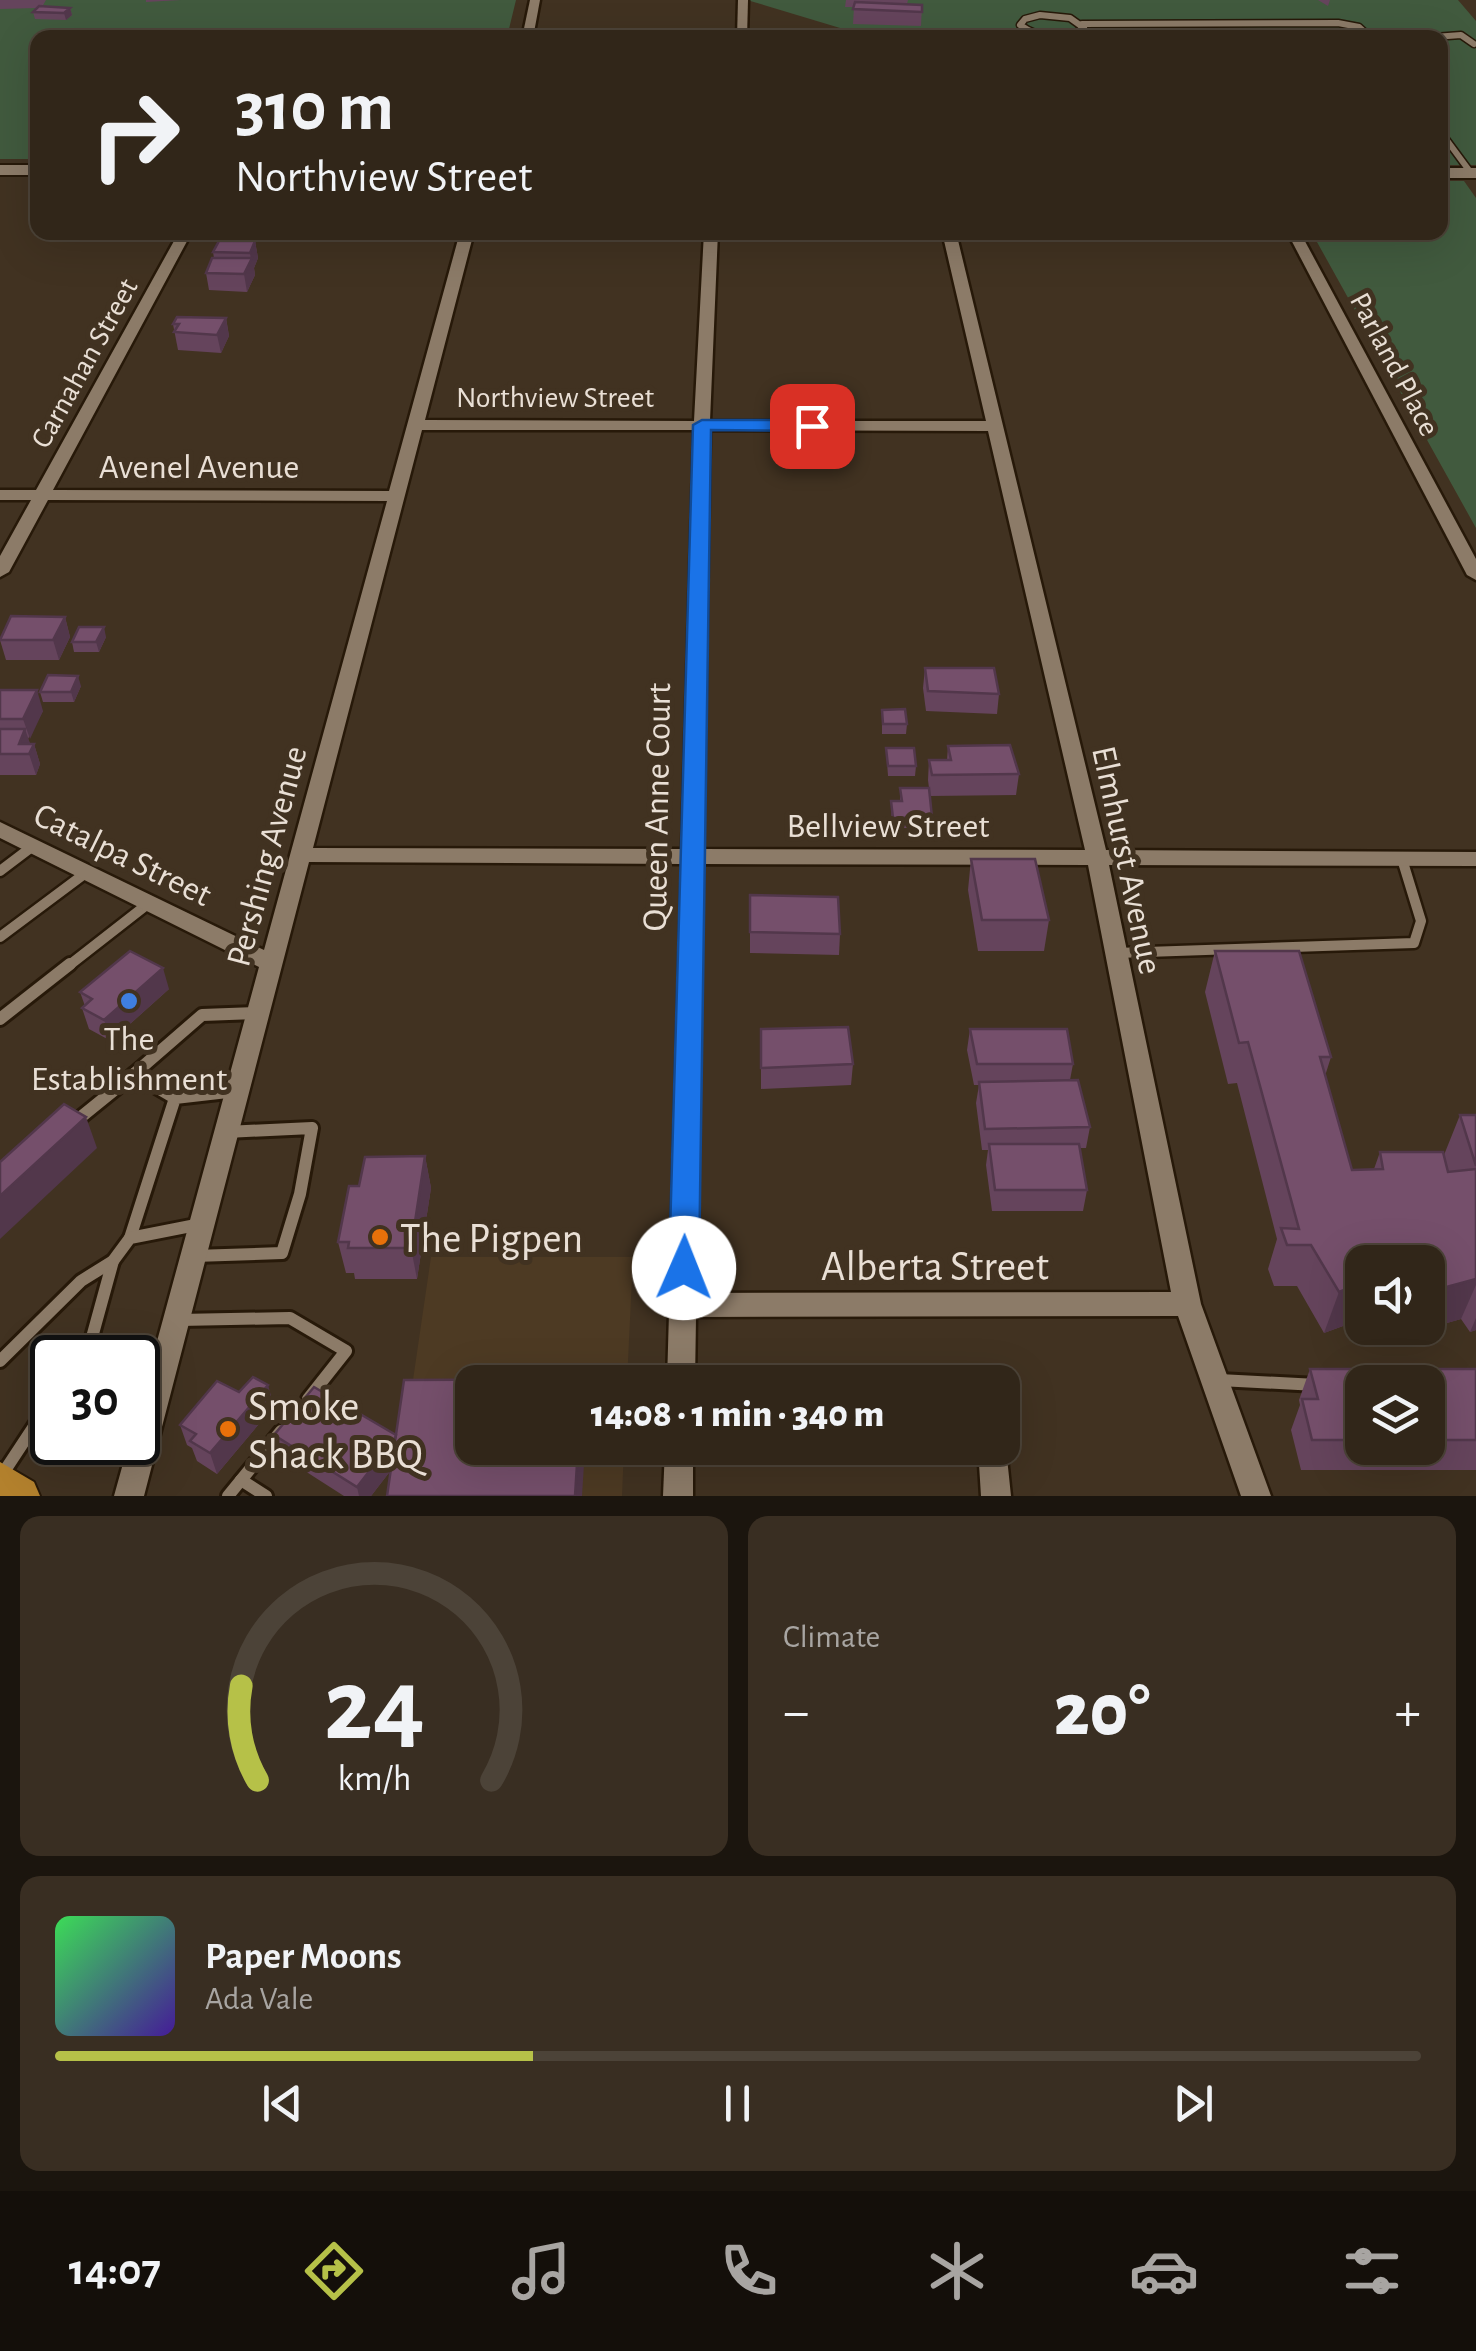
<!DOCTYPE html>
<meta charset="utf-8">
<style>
:root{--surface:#312619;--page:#392e22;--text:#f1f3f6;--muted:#a8a5a2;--line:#4c4338;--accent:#b6c148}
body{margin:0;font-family:"Alegreya Sans",sans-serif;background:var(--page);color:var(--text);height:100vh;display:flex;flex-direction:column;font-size:38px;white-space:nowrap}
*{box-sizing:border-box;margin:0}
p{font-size:32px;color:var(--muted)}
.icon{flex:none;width:55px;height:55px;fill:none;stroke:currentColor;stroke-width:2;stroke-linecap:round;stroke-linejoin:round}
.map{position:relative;height:1496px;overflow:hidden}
.drawer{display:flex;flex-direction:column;gap:20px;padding:20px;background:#1b150e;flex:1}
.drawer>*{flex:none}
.banner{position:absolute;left:30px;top:30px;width:1418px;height:210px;border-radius:20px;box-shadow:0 10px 40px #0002,0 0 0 2px var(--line);background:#312619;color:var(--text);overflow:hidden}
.fabs{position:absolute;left:1345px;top:1245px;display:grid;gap:20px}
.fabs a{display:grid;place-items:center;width:100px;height:100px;border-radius:20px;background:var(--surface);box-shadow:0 10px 40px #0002,0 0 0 2px var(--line);font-size:50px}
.speed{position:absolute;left:30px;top:1335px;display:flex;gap:20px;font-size:50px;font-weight:700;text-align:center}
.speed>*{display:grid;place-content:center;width:130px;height:130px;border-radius:50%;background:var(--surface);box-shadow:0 10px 40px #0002,0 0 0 2px var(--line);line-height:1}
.speed .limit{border:5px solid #111;border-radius:15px;background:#fff;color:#111}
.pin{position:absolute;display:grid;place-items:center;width:85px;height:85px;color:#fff;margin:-42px;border-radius:20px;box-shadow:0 5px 15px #0006}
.me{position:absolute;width:110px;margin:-55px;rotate:1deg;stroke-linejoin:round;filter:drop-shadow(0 0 8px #0008)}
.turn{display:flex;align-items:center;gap:35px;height:210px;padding:0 40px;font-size:45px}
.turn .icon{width:130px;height:130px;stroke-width:2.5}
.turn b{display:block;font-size:70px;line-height:85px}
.big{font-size:75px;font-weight:800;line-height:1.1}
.drawer .card{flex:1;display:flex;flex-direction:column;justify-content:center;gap:15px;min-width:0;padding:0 35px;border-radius:20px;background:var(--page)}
.drawer .dial{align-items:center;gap:0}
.dial svg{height:260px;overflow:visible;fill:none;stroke:var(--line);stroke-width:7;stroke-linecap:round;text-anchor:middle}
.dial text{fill:var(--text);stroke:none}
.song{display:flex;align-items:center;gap:30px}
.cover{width:120px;height:120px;border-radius:15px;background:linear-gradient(135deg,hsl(130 70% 55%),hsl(260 70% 35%))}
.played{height:10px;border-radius:5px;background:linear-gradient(90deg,var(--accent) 35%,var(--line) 35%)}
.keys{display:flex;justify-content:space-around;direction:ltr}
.heat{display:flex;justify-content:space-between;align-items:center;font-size:55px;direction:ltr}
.drawer .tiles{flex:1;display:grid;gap:20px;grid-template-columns:1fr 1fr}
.card:last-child{grid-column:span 2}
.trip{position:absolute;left:455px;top:1365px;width:565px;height:100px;border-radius:20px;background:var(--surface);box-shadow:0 10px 40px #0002,0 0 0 2px var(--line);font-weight:800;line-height:100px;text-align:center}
.menu{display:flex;height:160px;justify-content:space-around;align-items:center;background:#140f0a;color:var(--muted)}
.menu .icon{width:70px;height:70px}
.menu .selected{color:var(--accent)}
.menu b{font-size:45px;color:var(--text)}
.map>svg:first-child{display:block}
.built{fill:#4d3a23}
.green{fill:#415a3e}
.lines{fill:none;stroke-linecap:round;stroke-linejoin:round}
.service-far2-casing{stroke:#271909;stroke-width:9}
.service-far1-casing{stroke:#271909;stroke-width:15}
.service-casing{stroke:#271909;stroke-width:18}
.minor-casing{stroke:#271909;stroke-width:5}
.tertiary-casing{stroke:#271909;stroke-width:4}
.primary-casing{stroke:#271909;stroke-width:4}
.service-far2{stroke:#8c7b68;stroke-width:6}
.service-far1{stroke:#8c7b68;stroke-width:10}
.service{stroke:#8c7b68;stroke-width:12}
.minor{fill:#8c7b68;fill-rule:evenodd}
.tertiary{fill:#8c7b68;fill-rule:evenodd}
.primary{fill:#b3812d;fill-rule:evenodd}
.wall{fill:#65445c;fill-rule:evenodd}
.shaded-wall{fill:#52374b}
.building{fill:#754f6b;stroke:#52374b;stroke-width:2.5}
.route{fill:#1a73e8;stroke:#114b97;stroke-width:2.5}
.shop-dot{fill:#3f7fe0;stroke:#413221;stroke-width:4}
.food-dot{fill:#e8710a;stroke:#413221;stroke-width:4}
.labels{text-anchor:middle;stroke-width:10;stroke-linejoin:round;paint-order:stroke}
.far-street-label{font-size:30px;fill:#e9dfd5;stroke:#413221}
.street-label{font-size:35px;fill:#e9dfd5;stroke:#413221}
.poi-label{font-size:35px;fill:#e9dfd5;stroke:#413221}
.near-poi-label{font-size:42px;fill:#e9dfd5;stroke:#413221;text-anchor:start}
.near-street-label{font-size:42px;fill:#e9dfd5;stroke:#413221}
</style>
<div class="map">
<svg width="1476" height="1496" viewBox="0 0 1476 1496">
<rect width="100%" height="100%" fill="#413221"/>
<!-- built -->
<path class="built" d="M431,1257h202l-6,125h-155v66h152l-2,48h-226z"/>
<!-- green -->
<g class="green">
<path d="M0,0h516l-9,37 -469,1 -1,121h-37z"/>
<path d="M747,0h711l18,21v144h-36v-127l-570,-1z"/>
<path d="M1440,181h24l12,17v330l-164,-295 128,-1z"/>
</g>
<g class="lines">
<defs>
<g id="service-far2">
<path d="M1040,15l30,3 14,10c-21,13 -44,11 -64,-3l5,-6z"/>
<path d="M1082,24l256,-1 21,4 12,11"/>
<path d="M143,33l32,5"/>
<path d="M1078,34l109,2"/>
<path d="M1421,38l40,-3 13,9"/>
<path d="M1440,131l31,42"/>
</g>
<g id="service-far1">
<path d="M0,871l33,-25"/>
<path d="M0,937l87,-65"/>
<path d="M1117,953l297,-10 7,-22 -19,-62"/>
<path d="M67,967l82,-64"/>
</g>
<g id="service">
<path d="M0,1019l70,-55"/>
<path d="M175,1098l-41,-24 68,-59 54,-2"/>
<path d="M76,1121l58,-47"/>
<path d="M130,1238l45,-140 61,-7"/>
<path d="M194,1256l88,-3 18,-59 12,-66 -86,4"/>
<path d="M179,1320l111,-2 56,33 -38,48"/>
<path d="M80,1358l11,-17 22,-80"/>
<path d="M0,1361l81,-80 32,-20 17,-23 71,-14"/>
<path d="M1219,1380l98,5"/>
<path d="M0,1478l52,-79"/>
<path d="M241,1480l25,16"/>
<path d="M228,1496l53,-65"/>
</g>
<g id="minor">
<path d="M530,0h10l-7,38h-11z"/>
<path d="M738,0h10l-1,38h-10z"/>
<path d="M179,232h13l-139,258 336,1 71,-259h14l-49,188 269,1 10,-189h14l-8,189h276l-44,-189h14l150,618 370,2v14l-367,-1 92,439 70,192h-30l-63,-180 -482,1 -1,65h-28l15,-518 -373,-2 -165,634h-30l15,-54h9v-31l121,-444 -259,-129v-16l264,128 123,-449 -339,-1 -39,72 -9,5v-21l31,-56h-31v-10h36zM422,430h272l-12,419 -369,-1zM710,430l278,1 97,419 -382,-1zM703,864l385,1 83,427 -475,1z"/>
<path d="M1287,232h13l176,327v21l-9,-5z"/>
<path d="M1002,1439l4,9 5,48h-30l-3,-48h24z"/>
<path d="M665,1448h28v48h-30z"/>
</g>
<g id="tertiary">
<rect x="0" y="165" width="38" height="10"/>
<rect x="1440" y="168" width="36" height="10"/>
</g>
<path id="primary" d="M0,1462l34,20 6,14h-40z"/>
</defs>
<!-- service-far2 casing -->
<use href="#service-far2" class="service-far2-casing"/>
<!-- service-far1 casing -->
<use href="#service-far1" class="service-far1-casing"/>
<!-- service casing -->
<use href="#service" class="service-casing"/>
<!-- minor casing -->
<use href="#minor" class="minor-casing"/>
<!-- tertiary casing -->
<use href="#tertiary" class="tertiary-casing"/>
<!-- primary casing -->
<use href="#primary" class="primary-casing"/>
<!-- service-far2 -->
<use href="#service-far2" class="service-far2"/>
<!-- service-far1 -->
<use href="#service-far1" class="service-far1"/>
<!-- service -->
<use href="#service" class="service"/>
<!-- minor -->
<use href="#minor" class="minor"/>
<!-- tertiary -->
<use href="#tertiary" class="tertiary"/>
<!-- primary -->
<use href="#primary" class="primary"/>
</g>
<!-- wall -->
<g class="wall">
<path d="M0,0h46l-4,7 28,1 2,7 -6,5 -31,-1 -2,-7 4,-4 -37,1z"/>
<path d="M146,0h35l-35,2z"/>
<path d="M846,0h62l-1,4 15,1 -1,21 -68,-2 1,-17h-9z"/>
<path d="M1318,0h12l-2,6z"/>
<path d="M255,241l3,17 -4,10 1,7 -8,17 -38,-2 -3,-17 8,-15 -1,-6z"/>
<path d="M226,318l3,18 -8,17 -43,-3 -5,-26z"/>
<path d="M65,617l5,20 -11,23h-53l-6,-20z"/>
<path d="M106,637l-7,15h-25l-2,-10z"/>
<path d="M925,668l74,26 -2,20 -71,-3 -3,-23z"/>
<path d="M81,686l-7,16h-31l-3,-10z"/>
<path d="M0,690l43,21 -15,28 2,5h4l6,20 -4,11h-36z"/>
<path d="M882,710l25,14 -1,10h-24z"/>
<path d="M948,746l71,28 -3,21 -86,1 -2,-16 1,-20h18z"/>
<path d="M886,748l30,18 -1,10h-27z"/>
<path d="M900,788l32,29 -1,11h-39l-1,-27h9z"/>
<path d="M971,859l78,61 -5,31h-66l-10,-61z"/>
<path d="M750,895l90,39 -1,21 -89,-2z"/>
<path d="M1215,951l116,106 -6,19 27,94 22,-1 6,-17 64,3 16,-40h16v215l-6,2 -9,-13 -39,11 -2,-2h8v-66h-66v57l-38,14 -27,-47h-23l-6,-17 9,-30 -40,-156 -9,1 -23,-92z"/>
<path d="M169,989l-58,52 -22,-12 -7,-21 3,-2 -5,-14z"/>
<path d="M761,1029l92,35 -2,21 -90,4z"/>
<path d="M970,1029l103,35 -3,16 20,47 -4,21h-6l7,42 -4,21h-91l-6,-46 2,-15h-6l-6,-47 3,-18h-5l-7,-35z"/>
<path d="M425,1156l6,32 -14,91h-62l-1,-6h-8l-8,-31 21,-56z"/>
<path d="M1310,1369h166v101h-175l-10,-40 9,-25 -1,-5zM1362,1382h66v66h-66z"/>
<path d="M239,1392l35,14 -57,68 -20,-13 -5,-13 -5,-3 -7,-20z"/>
<path d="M274,1435h122l-5,35 -20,26h-27l-64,-41z"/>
</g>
<!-- shaded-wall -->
<g class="shaded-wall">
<path d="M70,8l2,7 -6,5 -2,-7z"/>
<path d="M255,241l3,17 -4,10 1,7 -8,17 -3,-18 7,-14 -1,-7z"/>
<path d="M226,318l3,18 -8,17 -4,-18z"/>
<path d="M65,617l5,20 -11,23 -6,-20z"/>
<path d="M104,627l2,10 -7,15 -3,-10z"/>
<path d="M78,676l3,10 -7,16 -3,-10z"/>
<path d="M37,690l6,21 -13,28 -7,-20z"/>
<path d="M25,729l7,20 2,-5 6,20 -4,11 -7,-21 -10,-10z"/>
<path d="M163,968l6,21 -58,52 -7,-21z"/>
<path d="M86,1117l11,31 -97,91v-43z"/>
<path d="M425,1156l6,32 -14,91 -6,-31z"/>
<path d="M1476,1279v6l-15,34 -39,11 1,-2h5v-12l11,-27z"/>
<path d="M1362,1283v36l-38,14 15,-41z"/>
<path d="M1476,1318v12l-6,2z"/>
<path d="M268,1385l6,21 -57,68 -7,-21z"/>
<path d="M397,1436l5,20 -31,40h-12l-2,-9z"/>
<path d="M578,1448h7l-3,48h-7z"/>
</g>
<!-- building -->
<g class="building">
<path d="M855,2l67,3v7l-69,-3z"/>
<path d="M39,6l31,2 -6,5 -31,-1z"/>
<path d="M219,241h36l-5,12 -37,-1z"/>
<path d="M212,258h40l-8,16 -38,-1z"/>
<path d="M177,317l49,1 -9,17 -43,-3 5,-8h-6z"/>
<path d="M11,616l54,1 -12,23h-53z"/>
<path d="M79,627h25l-8,15h-24z"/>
<path d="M925,668h69l5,26 -71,-3z"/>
<path d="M48,675l30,1 -7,16h-31z"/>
<path d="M0,690h37l-14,29h-23z"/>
<path d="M905,709l2,15h-24l-1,-14z"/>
<path d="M0,729h25l-6,15h15l-5,10h-29z"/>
<path d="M1010,745l9,29 -87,1 -3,-15h22l-3,-14z"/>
<path d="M886,748h28l2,18h-28z"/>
<path d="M900,788h29l3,29 -39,1 -2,-17h11z"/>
<path d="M971,859h64l14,61h-67z"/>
<path d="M750,895l88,2 2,37 -90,-2z"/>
<path d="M130,951l33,17 -59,52 -22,-12 10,-9 -12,-7z"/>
<path d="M1215,951h84l32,106h-11l32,113 31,-1 -3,-17h63l5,20 28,-3v110l-37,10 -7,-10 -4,1v-18h-66v21l-23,9 -28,-47h-24l-6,-17 18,1 -51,-187 -9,1z"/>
<path d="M848,1027l5,37 -92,4v-39z"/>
<path d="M970,1029h97l6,35h-96z"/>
<path d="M1078,1080l12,47 -105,2 -6,-47z"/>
<path d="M64,1104l22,13 -86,79v-34z"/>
<path d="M1460,1115h16v51z"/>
<path d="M989,1144h90l8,46h-92z"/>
<path d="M425,1156l-14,92h-63l1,-6h-11l11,-56h10l6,-29z"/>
<path d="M1310,1369h166v71h-48v-58h-66v58h-50l-10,-41h16z"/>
<path d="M253,1377l15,8 -58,68 -20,-12 6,-7 -16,-9 37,-44 22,11z"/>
<path d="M582,1379v3h-110v66h106l-3,48h-188l17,-116z"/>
<path d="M314,1387l82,48 -1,3 -38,49 -83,-52z"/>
</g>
<!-- route -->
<path class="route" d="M702,420h110l9,6 -9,5 -101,-1 -12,838 -5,9 -10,4 -11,-4 -4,-9 24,-843z"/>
<!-- markers -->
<circle class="shop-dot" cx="129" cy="1001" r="10"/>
<g class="food-dot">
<circle cx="380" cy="1237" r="10"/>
<circle cx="228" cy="1429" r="10"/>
</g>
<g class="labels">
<!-- far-street labels -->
<g class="far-street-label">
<text transform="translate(84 363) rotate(-61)" y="10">Carnahan Street</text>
<text transform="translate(1395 364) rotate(62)" y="10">Parland Place</text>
<text x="555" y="407">Northview Street</text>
</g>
<!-- street labels -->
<g class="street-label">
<text x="199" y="478">Avenel Avenue</text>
<text transform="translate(656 807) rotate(-89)" y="12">Queen Anne Court</text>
<text x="888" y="837">Bellview Street</text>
<text transform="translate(123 854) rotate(26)" y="12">Catalpa Street</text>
<text transform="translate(266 856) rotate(-75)" y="12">Pershing Avenue</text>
<text transform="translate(1128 860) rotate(78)" y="12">Elmhurst Avenue</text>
</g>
<!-- poi labels -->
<g class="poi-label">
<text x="129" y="1050">The<tspan x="129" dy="40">Establishment</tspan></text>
</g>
<!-- near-poi labels -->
<g class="near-poi-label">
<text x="400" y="1252">The Pigpen</text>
<text x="248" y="1420">Smoke<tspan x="248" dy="48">Shack BBQ</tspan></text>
</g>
<!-- near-street labels -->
<g class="near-street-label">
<text x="935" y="1280">Alberta Street</text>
</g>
</g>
</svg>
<div class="fabs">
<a><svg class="icon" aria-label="sound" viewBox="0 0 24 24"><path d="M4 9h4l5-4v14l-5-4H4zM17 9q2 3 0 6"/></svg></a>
<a><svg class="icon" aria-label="layers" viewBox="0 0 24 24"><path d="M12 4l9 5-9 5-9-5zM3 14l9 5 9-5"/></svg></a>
</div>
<div class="speed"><div class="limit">30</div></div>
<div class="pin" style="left:812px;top:426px;background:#d93025"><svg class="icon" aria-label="arrive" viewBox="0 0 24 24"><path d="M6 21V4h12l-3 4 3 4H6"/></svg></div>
<svg class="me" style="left:684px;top:1268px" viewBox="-20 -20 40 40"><circle r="19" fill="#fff"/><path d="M0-13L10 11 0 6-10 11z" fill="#1a73e8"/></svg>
<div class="trip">14:08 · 1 min · 340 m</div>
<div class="banner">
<div class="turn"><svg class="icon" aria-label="right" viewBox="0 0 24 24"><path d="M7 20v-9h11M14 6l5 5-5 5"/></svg><div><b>310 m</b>Northview Street</div></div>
</div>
</div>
<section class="drawer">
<div class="tiles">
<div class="card dial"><svg viewBox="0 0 100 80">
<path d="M14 69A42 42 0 1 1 86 69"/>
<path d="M14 69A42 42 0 0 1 9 40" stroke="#b6c148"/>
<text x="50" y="56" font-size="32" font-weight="700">24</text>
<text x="50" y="72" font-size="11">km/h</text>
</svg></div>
<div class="card"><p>Climate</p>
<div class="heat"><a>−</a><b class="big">20°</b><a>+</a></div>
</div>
<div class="card">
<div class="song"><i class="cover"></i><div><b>Paper Moons</b><p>Ada Vale</p></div></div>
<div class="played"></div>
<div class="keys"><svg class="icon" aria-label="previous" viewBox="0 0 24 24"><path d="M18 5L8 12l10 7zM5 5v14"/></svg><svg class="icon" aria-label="pause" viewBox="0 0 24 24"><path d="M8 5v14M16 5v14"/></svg><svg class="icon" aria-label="next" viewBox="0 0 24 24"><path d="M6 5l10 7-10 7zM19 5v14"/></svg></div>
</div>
</div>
</section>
<nav class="menu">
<b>14:07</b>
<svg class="icon selected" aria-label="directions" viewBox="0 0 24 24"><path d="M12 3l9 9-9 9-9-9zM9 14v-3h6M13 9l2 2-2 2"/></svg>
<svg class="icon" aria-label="music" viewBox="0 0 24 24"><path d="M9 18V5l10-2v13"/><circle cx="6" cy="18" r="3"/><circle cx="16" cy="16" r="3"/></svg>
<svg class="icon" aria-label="phone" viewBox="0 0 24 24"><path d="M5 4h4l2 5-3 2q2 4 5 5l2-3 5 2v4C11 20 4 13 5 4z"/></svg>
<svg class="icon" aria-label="climate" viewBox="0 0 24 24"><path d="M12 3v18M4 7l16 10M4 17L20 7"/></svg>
<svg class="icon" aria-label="car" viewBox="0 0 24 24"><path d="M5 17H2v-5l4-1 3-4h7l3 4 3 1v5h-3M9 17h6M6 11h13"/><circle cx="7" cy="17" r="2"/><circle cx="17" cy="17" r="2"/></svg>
<svg class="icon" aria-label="filters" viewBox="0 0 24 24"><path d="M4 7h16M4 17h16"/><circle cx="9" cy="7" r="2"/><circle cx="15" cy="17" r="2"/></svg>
</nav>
